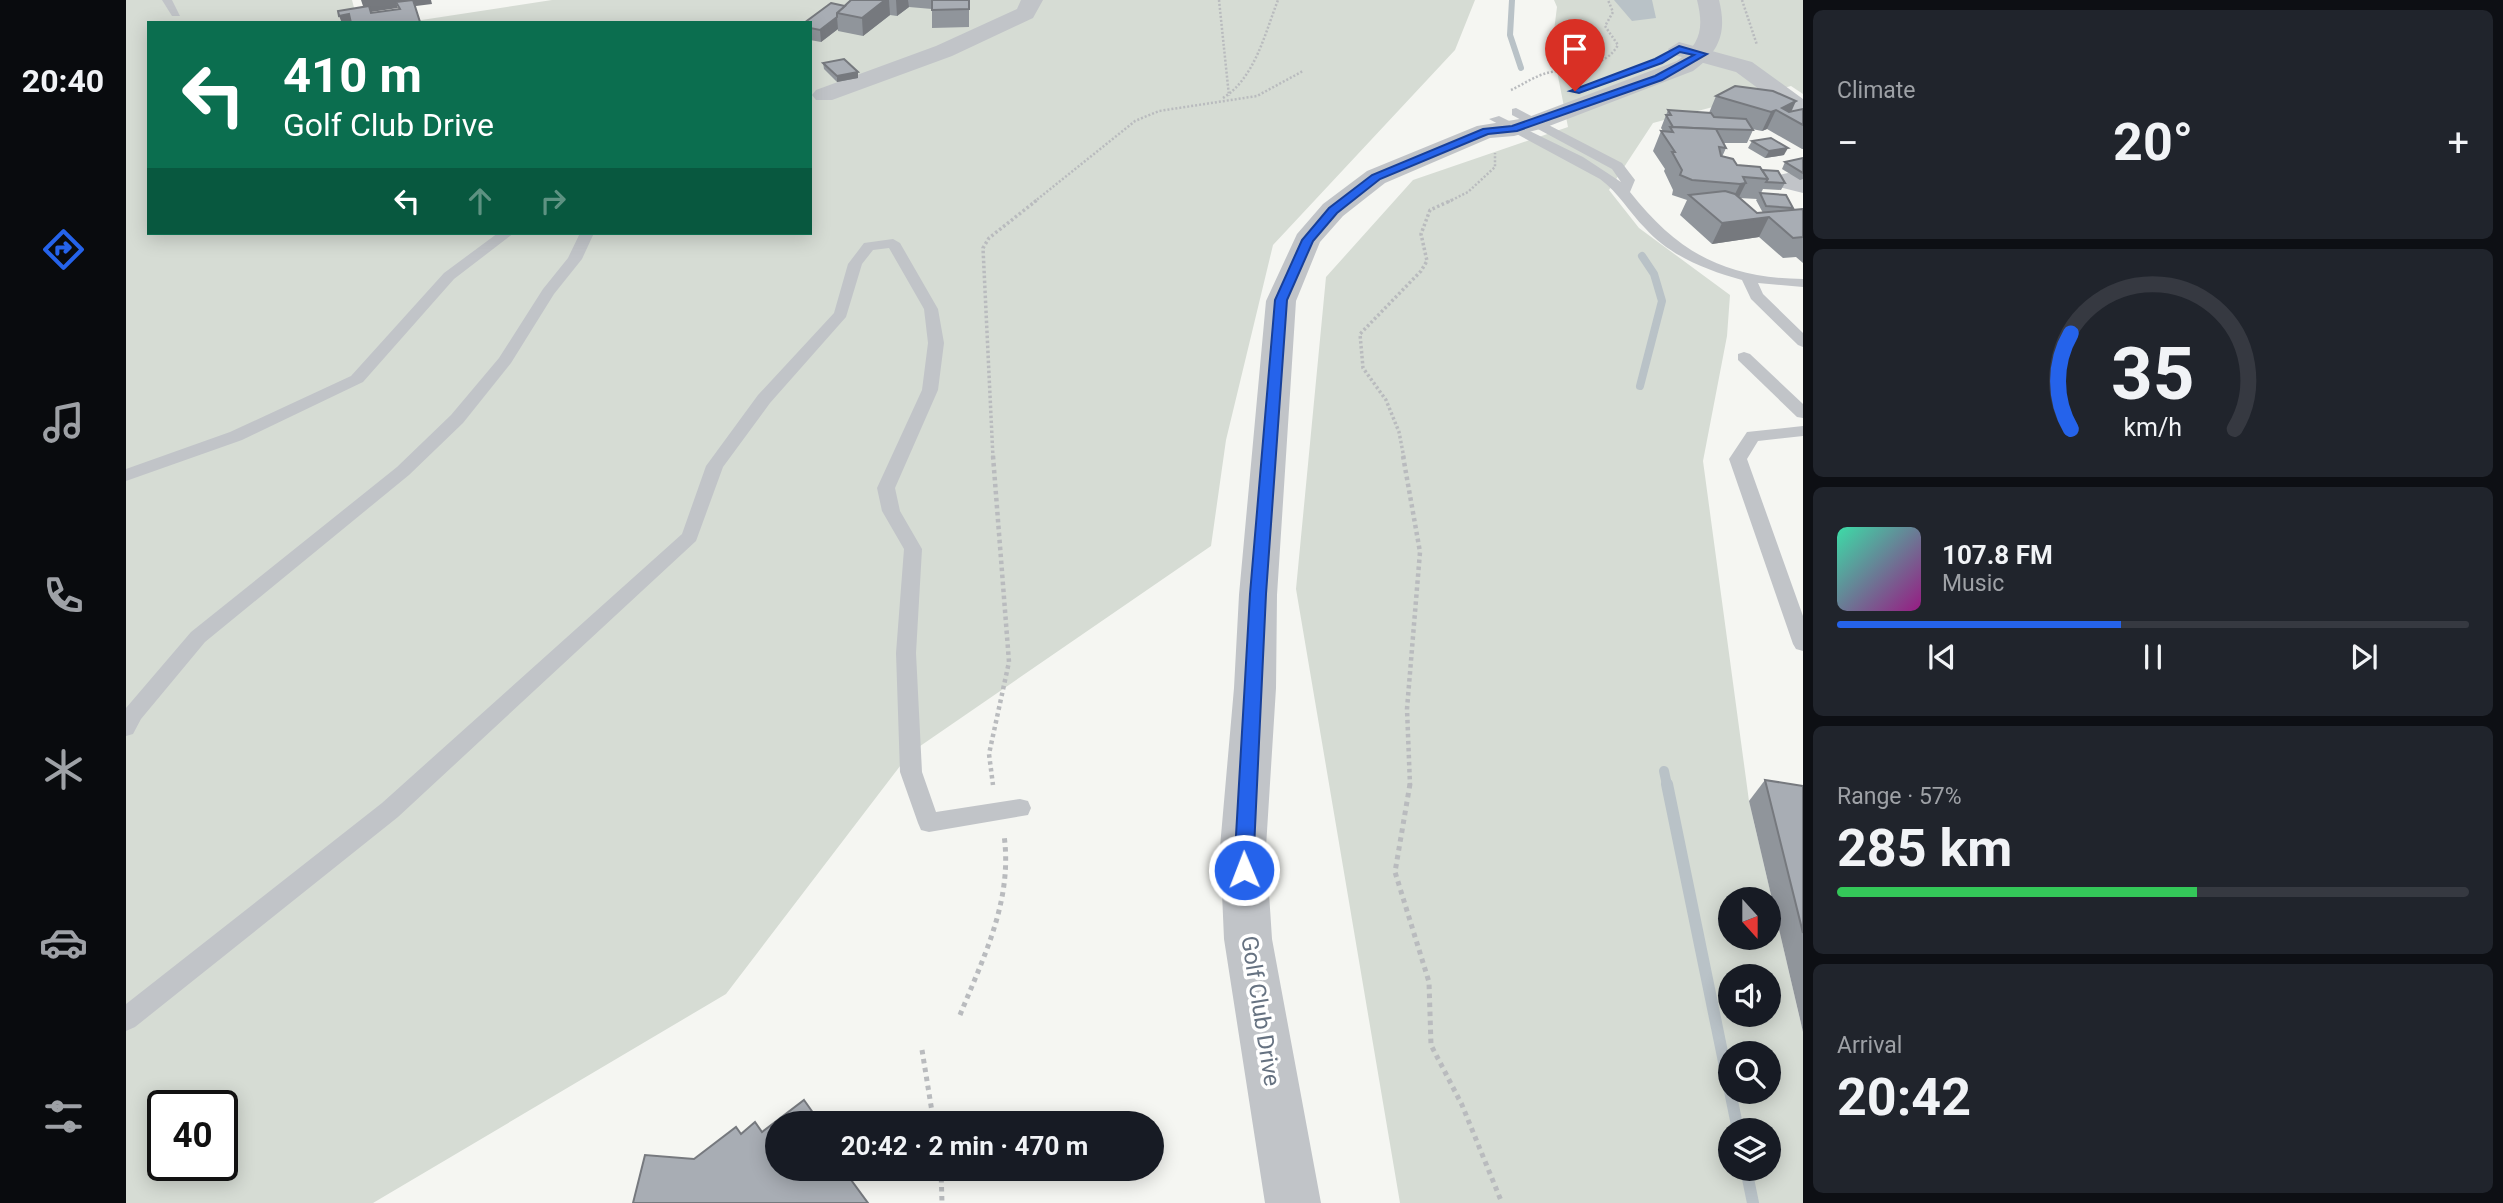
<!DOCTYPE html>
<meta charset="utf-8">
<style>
:root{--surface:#171b24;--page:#20242c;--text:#f1f3f6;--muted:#9ea1a6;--line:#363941;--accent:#2563eb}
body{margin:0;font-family:Roboto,sans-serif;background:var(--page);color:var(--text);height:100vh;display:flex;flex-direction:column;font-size:26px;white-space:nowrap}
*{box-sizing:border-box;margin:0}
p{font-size:23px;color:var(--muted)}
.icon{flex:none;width:38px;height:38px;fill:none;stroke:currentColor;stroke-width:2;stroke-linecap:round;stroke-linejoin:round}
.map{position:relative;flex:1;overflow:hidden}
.panel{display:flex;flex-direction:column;gap:10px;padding:10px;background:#0d0f14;width:700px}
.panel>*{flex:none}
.hud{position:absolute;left:21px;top:21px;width:665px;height:214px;border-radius:0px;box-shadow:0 4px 18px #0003;background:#0b6e4f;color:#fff;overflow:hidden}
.needle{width:46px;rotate:159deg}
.tools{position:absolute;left:1592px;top:887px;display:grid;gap:14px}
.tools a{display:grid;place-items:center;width:63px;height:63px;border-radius:50%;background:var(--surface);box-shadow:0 4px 18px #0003;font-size:35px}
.speed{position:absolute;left:21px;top:1090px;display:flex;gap:14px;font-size:35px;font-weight:700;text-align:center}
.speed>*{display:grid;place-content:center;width:91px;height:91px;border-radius:50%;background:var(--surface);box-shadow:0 4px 18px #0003;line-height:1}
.speed .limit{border:4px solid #111;border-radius:10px;background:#fff;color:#111}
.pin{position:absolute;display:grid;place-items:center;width:60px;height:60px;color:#fff;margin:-72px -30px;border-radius:50% 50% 50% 0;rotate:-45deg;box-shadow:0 0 7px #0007}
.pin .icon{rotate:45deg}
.me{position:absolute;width:77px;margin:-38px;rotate:359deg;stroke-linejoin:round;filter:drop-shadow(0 0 5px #0008)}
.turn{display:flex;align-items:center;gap:24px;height:147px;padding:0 21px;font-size:32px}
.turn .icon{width:91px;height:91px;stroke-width:2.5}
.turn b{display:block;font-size:49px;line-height:60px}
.lanes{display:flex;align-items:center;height:66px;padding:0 21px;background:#0003;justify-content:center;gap:35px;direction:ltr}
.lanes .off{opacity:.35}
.big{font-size:52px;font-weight:700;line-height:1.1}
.panel .tile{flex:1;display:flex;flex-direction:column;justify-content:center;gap:10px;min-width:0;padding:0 24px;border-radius:10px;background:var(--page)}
.panel .dial{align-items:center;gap:0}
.dial svg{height:182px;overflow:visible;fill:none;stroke:var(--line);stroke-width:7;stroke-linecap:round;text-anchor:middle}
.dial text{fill:var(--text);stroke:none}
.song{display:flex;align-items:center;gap:21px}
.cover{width:84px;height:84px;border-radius:10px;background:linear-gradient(135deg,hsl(160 70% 55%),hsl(310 70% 35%))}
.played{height:7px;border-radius:4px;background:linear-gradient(90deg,var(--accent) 45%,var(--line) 45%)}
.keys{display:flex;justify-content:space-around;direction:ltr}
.heat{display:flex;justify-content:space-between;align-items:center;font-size:38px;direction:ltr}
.charge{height:10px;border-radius:5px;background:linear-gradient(90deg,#34c759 57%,var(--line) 0)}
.trip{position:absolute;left:639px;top:1111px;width:399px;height:70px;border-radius:35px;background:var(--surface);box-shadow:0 4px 18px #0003;font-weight:700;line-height:70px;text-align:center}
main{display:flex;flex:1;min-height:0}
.tab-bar{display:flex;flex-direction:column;width:126px;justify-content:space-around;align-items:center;background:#090b0e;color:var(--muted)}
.tab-bar .icon{width:49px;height:49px}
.tab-bar .active{color:var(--accent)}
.tab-bar b{font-size:32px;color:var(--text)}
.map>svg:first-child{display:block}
.green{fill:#d6dcd4;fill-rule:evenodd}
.water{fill:#b9c2c7}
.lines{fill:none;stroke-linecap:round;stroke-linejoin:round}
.stream-far3{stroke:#b9c2c7;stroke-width:6}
.stream-far2{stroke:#b9c2c7;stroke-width:8}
.stream-far1{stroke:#b9c2c7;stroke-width:10}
.stream{stroke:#b9c2c7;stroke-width:12}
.path-far3{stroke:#b9bbbe;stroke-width:2.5;stroke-dasharray:2 2;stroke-linecap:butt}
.path-far2{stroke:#b9bbbe;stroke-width:3.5;stroke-dasharray:2.5 2.5;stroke-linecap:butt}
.path-far1{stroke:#b9bbbe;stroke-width:4.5;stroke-dasharray:3.5 3.5;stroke-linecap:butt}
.path{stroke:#b9bbbe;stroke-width:5;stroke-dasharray:4.5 4.5;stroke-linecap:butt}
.service{fill:#c1c4c8;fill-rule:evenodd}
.minor{fill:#c1c4c8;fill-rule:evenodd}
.tertiary{fill:#c1c4c8;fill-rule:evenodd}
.wall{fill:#90959b;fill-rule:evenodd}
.shaded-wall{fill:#76797e}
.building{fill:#a8adb4;stroke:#76797e;stroke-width:2}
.route{fill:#2563eb;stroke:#184099;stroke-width:2}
.labels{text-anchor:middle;stroke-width:7;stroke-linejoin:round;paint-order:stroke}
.street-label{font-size:23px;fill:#667281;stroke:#fff}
</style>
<main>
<nav class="tab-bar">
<b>20:40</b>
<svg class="icon active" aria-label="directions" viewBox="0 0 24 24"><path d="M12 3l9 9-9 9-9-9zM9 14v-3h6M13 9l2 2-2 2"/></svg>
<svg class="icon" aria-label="music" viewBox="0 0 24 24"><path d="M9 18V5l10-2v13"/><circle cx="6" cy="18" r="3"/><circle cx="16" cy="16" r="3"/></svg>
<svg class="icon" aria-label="phone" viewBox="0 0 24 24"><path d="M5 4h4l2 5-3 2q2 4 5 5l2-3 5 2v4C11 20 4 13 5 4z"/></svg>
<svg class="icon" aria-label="climate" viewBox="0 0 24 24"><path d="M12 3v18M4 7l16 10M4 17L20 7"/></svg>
<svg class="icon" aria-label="car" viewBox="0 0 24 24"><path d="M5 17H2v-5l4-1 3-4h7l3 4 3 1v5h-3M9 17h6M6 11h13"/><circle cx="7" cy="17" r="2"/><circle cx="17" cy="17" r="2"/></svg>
<svg class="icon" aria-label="filters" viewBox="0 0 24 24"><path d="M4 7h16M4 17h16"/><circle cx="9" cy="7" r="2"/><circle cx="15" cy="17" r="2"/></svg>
</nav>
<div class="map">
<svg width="1677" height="1203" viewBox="0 0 1677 1203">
<rect width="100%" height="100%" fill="#f5f6f2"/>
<!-- green -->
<g class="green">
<path d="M0,0h226l6,23h-209v210h661v-210h-408l150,-23h923l-20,50 -182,195 -47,195 -15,106 -301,207 -184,241 -353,209h-247zM37,1106h59v60h-59z"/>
<path d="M1428,0h249v94l-12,-8 -138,37 -44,67 30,38 91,67 -3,41 -24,125 46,340 54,231v171h-403l-104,-614 30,-312 87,-97 155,-53 -16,-81 5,-39zM1605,900h38v38h-38zM1605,976h38v39h-38zM1605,1054h38v38h-38zM1605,1130h38v39h-38z"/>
</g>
<!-- water -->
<path class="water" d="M1488,0h38l4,18 -24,3z"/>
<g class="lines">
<!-- stream-far3 -->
<path class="stream-far3" d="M1386,0l-2,35 11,33"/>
<!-- stream-far2 -->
<path class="stream-far2" d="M1514,386l22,-85 -8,-27 -12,-18"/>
<!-- stream-far1 -->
<path class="stream-far1" d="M1538,771l3,14"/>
<!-- stream -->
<g class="stream">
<path d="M1541,784l71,346"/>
<path d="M1620,1169l7,34"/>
</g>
<!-- path-far3 -->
<g class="path-far3">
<path d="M1093,0l10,96"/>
<path d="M1616,0l15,45"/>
<path d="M1385,90c11,-5 24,-14 36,-17 24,-6 57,-3 71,-28l-13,-19 8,-14 -5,-12"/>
<path d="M1097,98c32,-20 42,-65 55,-98"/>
<path d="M908,202l101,-81 24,-10 98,-15 46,-25"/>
<path d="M1322,202l20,-10 27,-25v-14"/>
</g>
<!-- path-far2 -->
<g class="path-far2">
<path d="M867,458l-10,-210 6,-10 48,-38"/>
<path d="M1278,458l-5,-26 -13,-32 -23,-32 -3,-34 61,-63 6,-10 -6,-27 9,-24 22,-10"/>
</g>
<!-- path-far1 -->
<g class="path-far1">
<path d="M867,456l16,206 -20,92 4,31"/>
<path d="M1277,456l17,96 -13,157 3,76"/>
</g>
<!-- path -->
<g class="path">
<path d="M1284,784l-15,88 34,110 2,63 31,60 40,98"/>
<path d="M834,1015c24,-59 53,-115 44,-180"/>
<path d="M796,1050l12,74"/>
<path d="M815,1169l1,34"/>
</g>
<!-- service -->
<g class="service">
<path d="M36,0h10l8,16h-8z"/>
<path d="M1390,108l106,55 13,17 -5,12c48,61 95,86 173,87v8l-45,-4 5,11 40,39v14l-5,-2 -47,-46 -9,-19c-36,-10 -72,-24 -97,-52 -16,-16 -26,-35 -45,-49l-111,-60 10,-3 84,41 38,25 -9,-13 -100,-54v-6z"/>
<path d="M372,233h16l-60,46 -91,103 -121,58 -116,41v-12l104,-37 121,-56 93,-103z"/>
<path d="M454,233h14l-12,26 -28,35 -43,69 -48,60 -54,52 -204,167 -64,77 -8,15 -7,2v-28l65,-76 206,-165 54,-52 48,-57 44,-69 25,-31z"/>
<path d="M767,239l7,4 38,66 6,34 -6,47 -43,98 5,23 22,38 -6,104 6,119 14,40 84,-13 8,2 3,7 -3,7 -99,17 -8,-2 -3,-7 -18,-51 -4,-119 8,-104 -22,-38 -5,-23 45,-98 6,-47 -4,-34 -35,-61 -16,2 -11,14 -16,53 -76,86 -47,64 -27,74 -298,276 -263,210 -9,4v-27l256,-201 300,-269 24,-68 52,-71 76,-82 14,-49 16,-21z"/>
<path d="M1618,352l6,2 53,50v14l-6,-1 -59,-57v-6z"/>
<path d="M1677,426v10l-45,5 -11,18 56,157v35l-7,-2 -3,-5 -64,-185 18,-27z"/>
</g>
<!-- minor -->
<g class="minor">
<path d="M895,0h22l-10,18 -81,38 -120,44h-16l-4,-5 4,-5 120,-44 81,-37z"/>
<path d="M1553,42l73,20 51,37v18l-9,-2 -58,-43 -65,-18 -3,-5z"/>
<path d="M1662,173l15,4v16l-24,-6 -4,-6 4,-6z"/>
</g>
<!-- tertiary -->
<path class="tertiary" d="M1571,0h22c8,32 1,51 -26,71l-149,57 -30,8 -24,2 -105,45 -42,33 -23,26 -24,59 -19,294 -1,93 -10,159 6,92 49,264h-56l-41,-264 -4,-92 14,-159 5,-93 27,-294 31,-67 26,-30 44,-33 110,-45 49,-8 151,-57c24,-17 27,-33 20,-61z"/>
</g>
<!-- wall -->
<g class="wall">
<path d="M725,0h118v27l-37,1v-19l-23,-2 -12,9 -7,-1 -27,21 -25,-5v-2l-17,13 -11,-2v-17l35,-17z"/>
<path d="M697,63l35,9v6l-21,4 -13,-13z"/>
<path d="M1590,96l75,16 12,-3v40h-1l-35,-20 -5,2 -10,-2 1,1 -6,13h-23l2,5 -4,9 15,8 25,5 23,13 -4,7 -18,-1 -2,4 32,15 -1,2 11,-1v54l-7,-6 -13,1 -24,-21 -47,7 -32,-29 7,-15 -15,-5 1,-5 -9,-19 1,-2 -12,-18 8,-20h2l-2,-3 7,-18 41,3zM1613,198l18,1 -1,1 7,13h-6z"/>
<path d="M1626,141l32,14 -19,3 -17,-10z"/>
<path d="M1677,158v21l-3,1 -18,-11 3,-7z"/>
<path d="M1639,780l38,6v246l-54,-231z"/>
</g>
<!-- shaded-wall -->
<g class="shaded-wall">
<path d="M235,0h70l1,4 -32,4 -4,-6 2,6 -27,4 -7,-3z"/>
<path d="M759,0h4l1,15 -27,21 -1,-18z"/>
<path d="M770,0h12l1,7 -12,9z"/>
<path d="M223,14l3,9h-10l-3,-7z"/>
<path d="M711,17l1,12 -17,13 -1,-12z"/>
<path d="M732,72v6l-21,4v-6z"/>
<path d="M1670,101l-7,16 -7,-9z"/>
<path d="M1650,110l-9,19 -5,2 9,-19z"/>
<path d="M1662,148l-4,7 -19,3 4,-7z"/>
<path d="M1620,183l-10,20 -6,1 10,-20z"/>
<path d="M1643,217l-10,20 -47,7 10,-21z"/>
</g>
<!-- building -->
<g class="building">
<path d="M287,0l7,22 -69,1 -2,-9 -10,2 -1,-5 31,-5 2,7 29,-4 -4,-7z"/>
<path d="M725,0h34l-23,18 -25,-5z"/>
<path d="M806,0h37v9l-37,1z"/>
<path d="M705,3l14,3 -8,7v4l-17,13 -10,-2v-5h-6z"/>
<path d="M718,59l14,13 -21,4 -14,-13z"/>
<path d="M1609,86l38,5 23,10 -14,7 7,4 14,-3v16l-27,-15 -5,2 -55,-16z"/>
<path d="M1542,110l43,3 3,4 32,2 7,11 -37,-1 -43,-2 -7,-12h5z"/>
<path d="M1544,127l46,2 10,19 -7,-1 2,9 12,3 4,6 23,2 8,12 -25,-2 3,6 -6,1 -48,-4 -12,-5 2,-5 -10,-18h3l-14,-21 12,1z"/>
<path d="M1645,138l17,10 -19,3 -17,-10z"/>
<path d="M1677,158v15l-18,-11z"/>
<path d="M1636,170l16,1 7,12 -19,-1 2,-3z"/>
<path d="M1599,191l10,3 22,19 46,-4v28l-10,1 -24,-21 -47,6 -33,-28z"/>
<path d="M1634,193l26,2 7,13 -27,-2z"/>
<path d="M1639,780l38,6v147z"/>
<path d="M678,1100l17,24h-44v45h66l25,34h-235l12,-48 49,4 42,-32 5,7 14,-12 7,10z"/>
</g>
<!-- route -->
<path class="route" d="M1553,46l28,8 -45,26 -145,51 -29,3 -108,45 -43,34 -24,28 -26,59 -21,294 -13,276 -2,6h-14l-3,-6 16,-276 25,-294 27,-60 27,-32 43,-33 111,-46 29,-3 143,-50 39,-21 -14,-3 -18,11 -83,30 -9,-2 85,-32z"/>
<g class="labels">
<!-- street labels -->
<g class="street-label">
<text transform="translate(1135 1011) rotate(81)" y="8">Golf Club Drive</text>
</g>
</g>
</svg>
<div class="tools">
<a><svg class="needle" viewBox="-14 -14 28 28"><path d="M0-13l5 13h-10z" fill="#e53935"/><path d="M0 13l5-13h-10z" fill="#9ea1a6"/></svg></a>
<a><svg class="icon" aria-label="sound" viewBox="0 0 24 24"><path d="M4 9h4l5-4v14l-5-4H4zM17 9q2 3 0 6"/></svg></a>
<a><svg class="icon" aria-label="search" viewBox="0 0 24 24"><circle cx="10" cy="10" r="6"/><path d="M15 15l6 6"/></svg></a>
<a><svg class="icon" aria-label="layers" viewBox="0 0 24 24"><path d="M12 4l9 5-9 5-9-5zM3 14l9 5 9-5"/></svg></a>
</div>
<div class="speed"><div class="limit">40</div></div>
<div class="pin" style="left:1449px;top:91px;background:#d93025"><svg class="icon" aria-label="arrive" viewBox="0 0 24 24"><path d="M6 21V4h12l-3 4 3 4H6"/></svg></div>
<svg class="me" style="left:1118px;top:870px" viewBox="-20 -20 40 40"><circle r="17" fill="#2563eb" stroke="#fff" stroke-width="3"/><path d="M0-11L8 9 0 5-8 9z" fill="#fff"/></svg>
<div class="trip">20:42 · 2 min · 470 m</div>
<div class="hud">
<div class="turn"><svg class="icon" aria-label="left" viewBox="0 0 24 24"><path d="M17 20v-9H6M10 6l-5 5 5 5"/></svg><div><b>410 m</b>Golf Club Drive</div></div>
<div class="lanes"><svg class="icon" aria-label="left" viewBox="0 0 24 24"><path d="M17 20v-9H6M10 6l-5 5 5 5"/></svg><svg class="icon off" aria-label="ahead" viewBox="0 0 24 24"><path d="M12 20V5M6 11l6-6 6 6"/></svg><svg class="icon off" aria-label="right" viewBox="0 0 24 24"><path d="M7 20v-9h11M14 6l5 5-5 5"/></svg></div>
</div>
</div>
<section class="panel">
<div class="tile"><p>Climate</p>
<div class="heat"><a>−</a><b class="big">20°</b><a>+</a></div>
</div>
<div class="tile dial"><svg viewBox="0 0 100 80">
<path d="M14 69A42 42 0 1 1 86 69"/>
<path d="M14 69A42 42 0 0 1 14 27" stroke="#2563eb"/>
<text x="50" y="56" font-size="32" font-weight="700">35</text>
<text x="50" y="72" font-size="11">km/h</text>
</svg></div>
<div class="tile">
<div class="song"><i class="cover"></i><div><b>107.8 FM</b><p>Music</p></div></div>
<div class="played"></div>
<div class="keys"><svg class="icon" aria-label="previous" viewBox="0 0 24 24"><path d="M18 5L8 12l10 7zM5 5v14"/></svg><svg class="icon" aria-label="pause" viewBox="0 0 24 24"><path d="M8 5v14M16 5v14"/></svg><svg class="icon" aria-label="next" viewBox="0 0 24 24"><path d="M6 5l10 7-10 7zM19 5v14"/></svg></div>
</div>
<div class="tile"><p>Range · 57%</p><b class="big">285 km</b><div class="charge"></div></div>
<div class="tile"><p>Arrival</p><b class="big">20:42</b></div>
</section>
</main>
